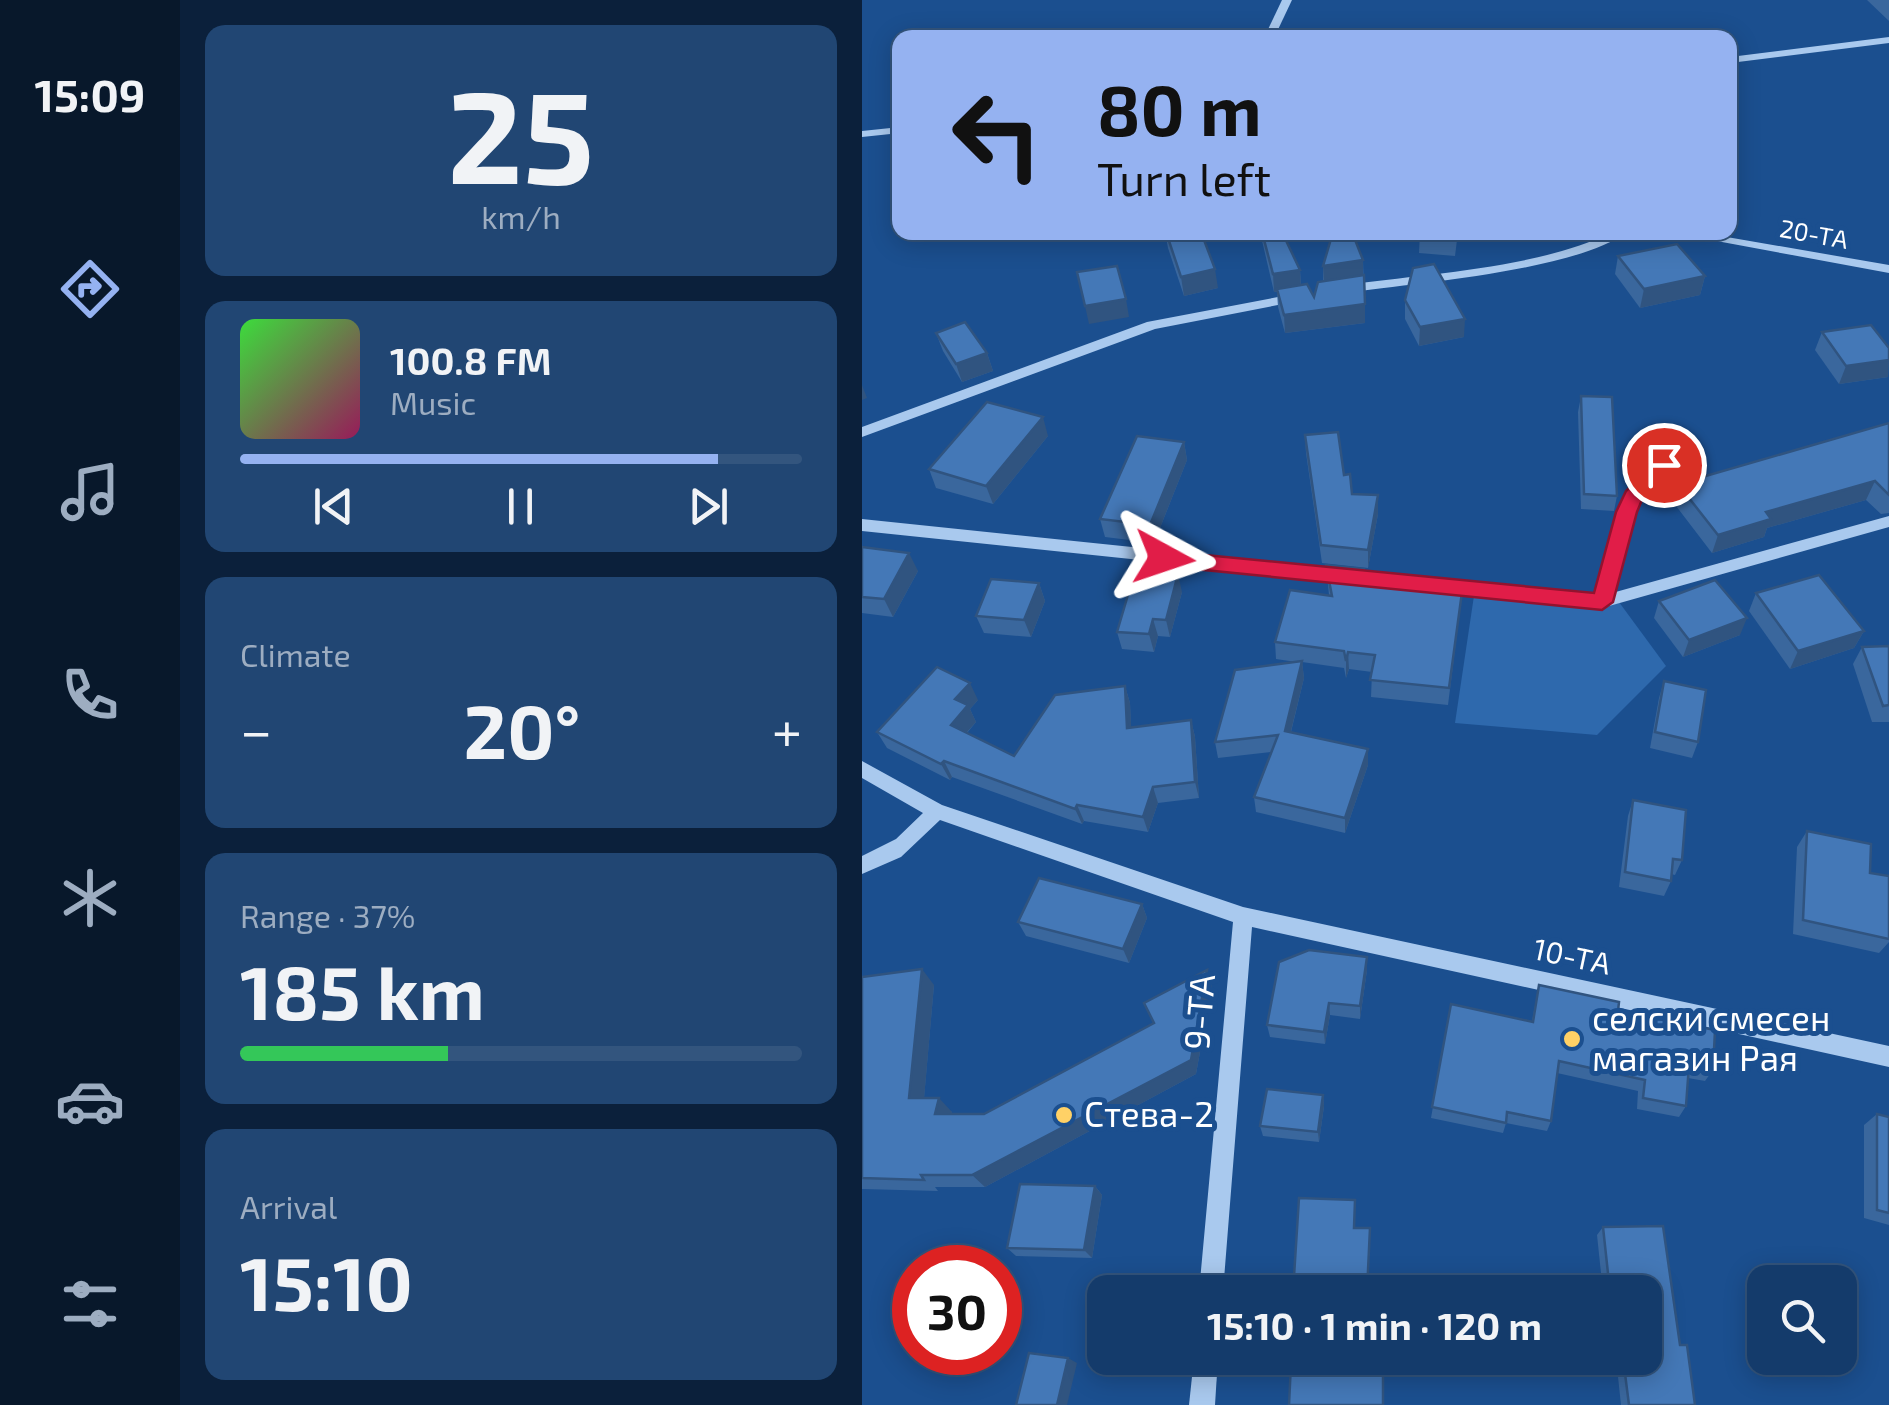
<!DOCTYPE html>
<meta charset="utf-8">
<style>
:root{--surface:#143b6b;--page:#214673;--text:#f1f3f6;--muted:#9dadc1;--line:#33557e;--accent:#95b2f1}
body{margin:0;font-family:"Exo 2",sans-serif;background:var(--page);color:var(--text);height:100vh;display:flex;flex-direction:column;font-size:38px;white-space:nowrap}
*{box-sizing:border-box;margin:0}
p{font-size:32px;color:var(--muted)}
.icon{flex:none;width:55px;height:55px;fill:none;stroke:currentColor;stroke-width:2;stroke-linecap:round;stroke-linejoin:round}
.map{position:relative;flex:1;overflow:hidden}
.sheet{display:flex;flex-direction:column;gap:25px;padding:25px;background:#0b203b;width:682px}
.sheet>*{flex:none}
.hud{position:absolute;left:30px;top:30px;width:845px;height:210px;border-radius:20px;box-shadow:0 5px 25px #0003,0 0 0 2px var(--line);background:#95b2f1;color:#111;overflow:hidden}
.buttons{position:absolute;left:885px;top:1265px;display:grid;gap:20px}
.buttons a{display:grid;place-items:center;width:110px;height:110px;border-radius:20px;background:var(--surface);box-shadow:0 5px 25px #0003,0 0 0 2px var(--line);font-size:50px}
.speed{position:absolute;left:30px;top:1245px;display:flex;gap:20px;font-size:50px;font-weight:700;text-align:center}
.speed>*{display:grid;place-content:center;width:130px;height:130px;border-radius:50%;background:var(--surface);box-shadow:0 5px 25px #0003,0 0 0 2px var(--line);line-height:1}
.speed .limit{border:15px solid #d22;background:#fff;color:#111}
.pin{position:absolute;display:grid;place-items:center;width:85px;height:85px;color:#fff;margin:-42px;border:5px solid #fff;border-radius:50%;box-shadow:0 2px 10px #0007}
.me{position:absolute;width:110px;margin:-55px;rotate:95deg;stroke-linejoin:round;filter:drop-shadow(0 0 8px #0008)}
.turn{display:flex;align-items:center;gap:35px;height:210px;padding:0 40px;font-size:45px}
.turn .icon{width:130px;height:130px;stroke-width:2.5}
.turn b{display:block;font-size:70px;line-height:85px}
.big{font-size:75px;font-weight:700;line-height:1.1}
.sheet .card{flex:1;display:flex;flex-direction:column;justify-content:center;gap:15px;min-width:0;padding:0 35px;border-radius:20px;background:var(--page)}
.sheet .dial{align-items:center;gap:0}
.dial b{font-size:130px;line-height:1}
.song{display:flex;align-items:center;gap:30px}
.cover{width:120px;height:120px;border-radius:15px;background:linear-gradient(135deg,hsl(120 70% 55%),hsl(330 70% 35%))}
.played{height:10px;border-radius:5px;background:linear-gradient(90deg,var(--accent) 85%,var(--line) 85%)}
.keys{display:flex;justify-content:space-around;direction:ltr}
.heat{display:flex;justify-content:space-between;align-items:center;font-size:55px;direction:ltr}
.charge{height:15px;border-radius:8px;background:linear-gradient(90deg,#34c759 37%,var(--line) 0)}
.trip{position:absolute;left:225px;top:1275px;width:575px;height:100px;border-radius:20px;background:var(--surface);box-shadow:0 5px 25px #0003,0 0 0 2px var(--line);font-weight:700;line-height:100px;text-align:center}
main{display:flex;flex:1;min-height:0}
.tabs{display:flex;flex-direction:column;width:180px;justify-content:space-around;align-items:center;background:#08182b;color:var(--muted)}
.tabs .icon{width:70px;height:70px}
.tabs .active{color:var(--accent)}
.tabs b{font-size:45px;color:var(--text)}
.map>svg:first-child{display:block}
.green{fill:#2e69ad}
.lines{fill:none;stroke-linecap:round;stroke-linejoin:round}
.minor{fill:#a9c9ee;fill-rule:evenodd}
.wall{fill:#3a679d}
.shaded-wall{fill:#305480}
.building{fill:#4478b7;stroke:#305480;stroke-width:2.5}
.route{fill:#e11d48;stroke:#92132f;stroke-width:2.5}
.poi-dot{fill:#ffd166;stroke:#1b4f8f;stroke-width:4}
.labels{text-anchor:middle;stroke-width:10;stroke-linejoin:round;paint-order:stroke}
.far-street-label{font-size:25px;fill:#fff;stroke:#1b4f8f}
.street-label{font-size:30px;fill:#fff;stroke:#1b4f8f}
.near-street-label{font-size:35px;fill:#fff;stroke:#1b4f8f}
.near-poi-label{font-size:35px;fill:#fff;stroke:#1b4f8f;text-anchor:start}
</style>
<main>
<nav class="tabs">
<b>15:09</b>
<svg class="icon active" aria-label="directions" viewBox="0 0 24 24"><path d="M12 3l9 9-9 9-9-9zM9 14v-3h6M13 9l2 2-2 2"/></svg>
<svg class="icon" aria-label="music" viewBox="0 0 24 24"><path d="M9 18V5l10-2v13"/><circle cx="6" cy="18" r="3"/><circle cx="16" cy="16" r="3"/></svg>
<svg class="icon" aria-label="phone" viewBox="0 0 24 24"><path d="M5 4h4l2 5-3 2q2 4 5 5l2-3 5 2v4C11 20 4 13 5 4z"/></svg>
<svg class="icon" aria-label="climate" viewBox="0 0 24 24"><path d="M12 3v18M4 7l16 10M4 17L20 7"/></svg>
<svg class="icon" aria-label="car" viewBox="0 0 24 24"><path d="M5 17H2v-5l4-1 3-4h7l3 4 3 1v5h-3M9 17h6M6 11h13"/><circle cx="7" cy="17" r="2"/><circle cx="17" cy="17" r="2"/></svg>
<svg class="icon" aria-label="filters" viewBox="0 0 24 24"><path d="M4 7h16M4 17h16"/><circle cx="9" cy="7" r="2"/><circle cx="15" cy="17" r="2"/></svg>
</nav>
<section class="sheet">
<div class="card dial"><b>25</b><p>km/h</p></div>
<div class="card">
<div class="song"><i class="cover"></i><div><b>100.8 FM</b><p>Music</p></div></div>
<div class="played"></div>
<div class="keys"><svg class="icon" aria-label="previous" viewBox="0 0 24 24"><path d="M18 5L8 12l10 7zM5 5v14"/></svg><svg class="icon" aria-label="pause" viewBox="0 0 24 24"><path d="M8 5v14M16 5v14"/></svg><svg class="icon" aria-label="next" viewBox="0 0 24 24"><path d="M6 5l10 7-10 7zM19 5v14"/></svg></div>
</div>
<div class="card"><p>Climate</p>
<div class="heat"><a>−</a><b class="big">20°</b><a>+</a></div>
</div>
<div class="card"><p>Range · 37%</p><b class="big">185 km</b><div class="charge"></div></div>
<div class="card"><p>Arrival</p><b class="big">15:10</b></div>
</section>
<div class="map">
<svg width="1027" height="1405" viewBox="0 0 1027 1405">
<rect width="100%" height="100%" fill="#1b4f8f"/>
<!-- green -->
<path class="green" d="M613,589l141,9 50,68 -69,69 -142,-12z"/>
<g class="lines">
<!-- minor -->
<g class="minor">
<path d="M420,0h10l-18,38h-10z"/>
<path d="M1027,37v6l-159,20v-6z"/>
<path d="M38,127v6l-38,4v-6z"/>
<path d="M749,232h16c-52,39 -213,51 -282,61l-6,-4 6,-4c77,-11 198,-17 266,-53z"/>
<path d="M806,232h30l191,33v8z"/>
<path d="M437,293l5,1v6l-149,29 -293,108v-10l285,-105z"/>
<path d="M801,460l7,5 -16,17 -18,27 -24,84 277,-77v11l-287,81 -740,-77v-12l734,76c11,-44 21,-114 67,-135z"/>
<path d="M0,761l80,44 301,102 646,139v21l-637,-140 -29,365h-24l34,-370 -293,-102 -39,37 -39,17v-18l34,-17 27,-26 -61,-35z"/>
<path d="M332,1358h24l-3,47h-26z"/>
</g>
</g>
<!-- wall -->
<g class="wall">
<path d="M1005,0h22v21z"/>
<path d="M303,232l53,56 -34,8 -16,-48z"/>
<path d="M398,232h22l18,38 1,15 13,12 9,-15v-16l40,-6 2,63 -80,10 -7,-26 -1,-15h-3z"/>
<path d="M558,232h38l-3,24 -36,-3z"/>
<path d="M756,256l87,20 -5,19 -60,13 -25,-34z"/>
<path d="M543,300l59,37 -45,9 -14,-27z"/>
<path d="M960,332l67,16 -1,29 -49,7 -24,-34z"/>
<path d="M74,333l51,20 6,18 -31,11 -19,-31z"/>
<path d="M719,396l36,100 -3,15 -33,-2 -3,-97z"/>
<path d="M1027,423v90l-8,1 -15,-14 -99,28 -3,9 -52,16 -39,-51 5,-18z"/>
<path d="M443,435l39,40 8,19 26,20 -10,54 -46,-5 -16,-110z"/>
<path d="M186,436l-55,68 -57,-16 -7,-19z"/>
<path d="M322,442l3,18 -33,83 -49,-6 -5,-18z"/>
<path d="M0,547l56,24 -25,46 -31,-4z"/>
<path d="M464,565l38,16 96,28 -12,96 -77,-8 1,-25 -23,-3 -3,9 -2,-10 -42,-6 2,16 -13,54 77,33 -23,68 -89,-21 -2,-15 17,-45 -53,6 -3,-16 81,-80 -20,-3 -1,-17 54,-47z"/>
<path d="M177,583l6,18 -14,36 -47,-4 -8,-17z"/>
<path d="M320,592l-12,45 -12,-1 -4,16 -32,-3 -5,-17z"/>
<path d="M894,593l108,38 -10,17 -64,21 -41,-58z"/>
<path d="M797,601l81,34 -57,22 -29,-39z"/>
<path d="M1027,646v76h-17l-19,-58 9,-17z"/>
<path d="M802,681l34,61 -6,16 -42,-10 9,-50z"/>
<path d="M263,686l5,17 1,24 60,-7 4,17 4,61 -41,5 -10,29 -64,-11 -2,3 -130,-47 -2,3 -63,-32 -10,-16 101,-32 -8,9 6,13 -9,11 47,23z"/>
<path d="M771,800l49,60 -7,15 -4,-1v7l-7,15 -45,-9 9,-71z"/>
<path d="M945,831l63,42 19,3v66l-10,11 -86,-19 4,-87z"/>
<path d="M280,904l5,14 -18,45 -103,-27 -8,-14z"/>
<path d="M345,970l5,16 -16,88 -211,113h-50l3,4 -76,-2v-212l72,8 -10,113 28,14 -1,2h33l169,-91 -9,-20z"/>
<path d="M505,970l-7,49 -30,-4 -5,29 -55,-7 -3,-12z"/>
<path d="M677,985l79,26 95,59 -8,11 -17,-3 -2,28 -7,11 -42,-8 1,-18 -81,-18 -6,48 -4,10 -41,-8 -3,10 -72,-15 20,-114 81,17z"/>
<path d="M461,1095l1,11 -5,36 -56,-6 -3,-10z"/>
<path d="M1015,1114l12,3v108l-25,-7v-93z"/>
<path d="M233,1186l7,9 -10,63 -76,-2 -9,-8z"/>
<path d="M741,1227l77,118 15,60h-74l-5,-47h28v-66h-41l-6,-57z"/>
</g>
<!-- shaded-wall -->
<g class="shaded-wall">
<path d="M501,260v18l-39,7 -1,-19z"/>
<path d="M353,269l3,19 -34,8 -3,-19z"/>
<path d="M438,270l1,18 -27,4 -1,-18z"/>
<path d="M843,276l-5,19 -60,13 4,-19z"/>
<path d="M264,299l3,18 -40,7 -4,-18z"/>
<path d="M503,304v19l-80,10 -1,-18z"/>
<path d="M603,319l-1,18 -45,9 1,-19z"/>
<path d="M125,353l6,18 -31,11 -6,-18z"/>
<path d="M1027,360l-1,17 -49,7 7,-18z"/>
<path d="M0,385l5,13 -5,2z"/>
<path d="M181,417l5,19 -55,68 -7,-18z"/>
<path d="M322,442l3,18 -33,83 -4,-18z"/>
<path d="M1013,481l-9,19 -99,28 -3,9 -52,16 6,-18 48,-23z"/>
<path d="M516,495v19l-10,54v-18z"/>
<path d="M47,553l9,18 -25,46 -9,-18z"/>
<path d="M316,574l4,18 -12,45 -4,-17z"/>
<path d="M177,583l6,18 -14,36 -7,-17z"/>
<path d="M885,618l-7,17 -57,22 6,-17z"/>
<path d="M291,619l5,17 -4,16 -5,-18z"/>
<path d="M1002,631l-10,17 -64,21 8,-18z"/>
<path d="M486,652l1,17 -3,9v-17z"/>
<path d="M440,661l2,17 -17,69 -2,-16z"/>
<path d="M108,683l8,17 -8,9 6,13 -17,19 -8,-16 4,-26z"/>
<path d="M263,686l5,17 2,41 -5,-16z"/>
<path d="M329,720l4,17 4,61 -4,-16z"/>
<path d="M506,749v16l-23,68v-15z"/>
<path d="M82,761l8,16 -2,3 -9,-16z"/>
<path d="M291,787l5,16 -10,29 -5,-15z"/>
<path d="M215,805l7,16 -2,3 -7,-15z"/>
<path d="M280,904l5,14 -18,45 -6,-14z"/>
<path d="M505,957v13l-7,49v-13z"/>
<path d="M60,969l12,16 -11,126 -14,-13z"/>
<path d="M345,970l5,16 -16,88 -211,113 -13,-12 219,-115z"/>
<path d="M467,1003l1,12 -5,29 -1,-12z"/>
<path d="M461,1095l1,11 -5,36 -1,-10z"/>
<path d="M77,1098l13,14 -4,15 -13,-13z"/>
<path d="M233,1186l7,9 -10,63 -8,-8z"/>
<path d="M206,1358l9,5 -10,42h-10z"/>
</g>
<!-- building -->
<g class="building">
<path d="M304,232h35l14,37 -34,8z"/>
<path d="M400,232h20l18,38 -27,4z"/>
<path d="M471,232h19l11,28 -40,6z"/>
<path d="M558,232h37l-1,6 -36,-3z"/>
<path d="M815,244l28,32 -61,13 -26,-33z"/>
<path d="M572,264l31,55 -45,8 -15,-27 8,-32z"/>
<path d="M255,266l9,33 -41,7 -8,-34z"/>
<path d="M502,275l1,29 -81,11 -7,-26 30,-5 7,13 4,-15z"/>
<path d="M103,322l22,31 -31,11 -20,-31z"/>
<path d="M1009,325l18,23v12l-43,6 -24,-34z"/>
<path d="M719,396l31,1 5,99 -33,-2z"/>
<path d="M125,402l56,15 -57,69 -57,-17z"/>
<path d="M1027,423v72l-14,-14 -109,31 5,7 -53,16 -40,-51z"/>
<path d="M476,432l6,43 6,-1 2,20 26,1 -10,55 -47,-5 -16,-110z"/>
<path d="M275,436l47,6 -34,83 -50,-6z"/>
<path d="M0,547l47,6 -25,46 -22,-2z"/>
<path d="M464,565l38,4 -2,12 100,11 -13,96 -79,-8 5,-25 -27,-3 -2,9 -2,-10 -69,-9 15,-52 42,6z"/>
<path d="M273,571l43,3 -12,46 -13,-1 -4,15 -32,-2z"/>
<path d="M957,575l45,56 -66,20 -42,-58z"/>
<path d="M129,579l48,4 -15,37 -48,-4z"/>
<path d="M853,580l32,38 -58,22 -30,-39z"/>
<path d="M1027,646v59l-6,1 -21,-59z"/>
<path d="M440,661l-17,70 83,18 -23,69 -91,-21 24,-62 -63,7 20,-72z"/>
<path d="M75,667l33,16 -15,16 13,6 -17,20 63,31 41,-61 70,-9 2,42 64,-8 4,62 -42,5 -10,30 -66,-12 -2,4 -131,-48 -3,3 -64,-32z"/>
<path d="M802,681l42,9 -8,52 -43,-10z"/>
<path d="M771,800l53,10 -4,50 -9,-1 -2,22 -46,-9z"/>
<path d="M945,831l64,13 -1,29 19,3v63l-86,-19z"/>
<path d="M177,878l103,26 -19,45 -105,-27z"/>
<path d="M447,950l58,7 -7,49 -31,-3 -5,29 -57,-7 12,-63z"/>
<path d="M60,969l-13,129h30l-4,16h49l170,-91 -10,-20 63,-33 -16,90 -219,115h-51l3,5 -62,-2v-201z"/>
<path d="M677,985l80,17 -1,9 97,19 -2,40 -24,-5 -3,41 -43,-8 2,-18 -86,-19 -8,60 -44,-9 -1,11 -74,-16 19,-103 82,18z"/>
<path d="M405,1089l56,6 -5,37 -58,-6z"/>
<path d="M1015,1114l12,3v96l-12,-3z"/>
<path d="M158,1184l75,2 -11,64 -77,-2z"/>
<path d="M437,1198l56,2 -1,28h16l-3,64h-74z"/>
<path d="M801,1226l17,119h7l8,60h-66l-6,-47h21v-66h-34l-7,-65z"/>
<path d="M167,1353l39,5 -11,47h-41z"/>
<path d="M429,1363l92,1v41h-94z"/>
</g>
<!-- route -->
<path class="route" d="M802,459l9,6 -29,30 -7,17 -24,90 -11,8 -438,-44 -10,-8 10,-7 430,42 22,-81 10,-21 31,-30z"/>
<!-- markers -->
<g class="poi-dot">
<circle cx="710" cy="1039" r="10"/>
<circle cx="202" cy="1115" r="10"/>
</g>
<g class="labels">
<!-- far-street labels -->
<g class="far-street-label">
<text transform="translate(952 234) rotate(10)" y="9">20-ТА</text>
</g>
<!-- street labels -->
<g class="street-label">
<text transform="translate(710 957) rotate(12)" y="10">10-ТА</text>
</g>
<!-- near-street labels -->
<g class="near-street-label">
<text transform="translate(338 1012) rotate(-85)" y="12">9-ТА</text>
</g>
<!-- near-poi labels -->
<g class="near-poi-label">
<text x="730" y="1031">селски смесен<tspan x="730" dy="40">магазин Рая</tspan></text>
<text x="222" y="1127">Стева-2</text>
</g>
</g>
</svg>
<div class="buttons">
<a><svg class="icon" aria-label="search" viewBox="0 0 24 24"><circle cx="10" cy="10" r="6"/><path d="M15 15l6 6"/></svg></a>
</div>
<div class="speed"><div class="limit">30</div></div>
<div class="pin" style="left:802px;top:465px;background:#d93025"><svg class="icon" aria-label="arrive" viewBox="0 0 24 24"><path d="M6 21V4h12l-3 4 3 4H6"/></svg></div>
<svg class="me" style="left:302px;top:558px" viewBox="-20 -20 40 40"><path d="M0-17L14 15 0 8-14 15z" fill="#e11d48" stroke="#fff" stroke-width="4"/></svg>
<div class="trip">15:10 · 1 min · 120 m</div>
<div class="hud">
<div class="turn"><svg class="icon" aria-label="left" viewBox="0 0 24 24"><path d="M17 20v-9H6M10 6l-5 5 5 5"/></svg><div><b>80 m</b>Turn left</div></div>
</div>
</div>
</main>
